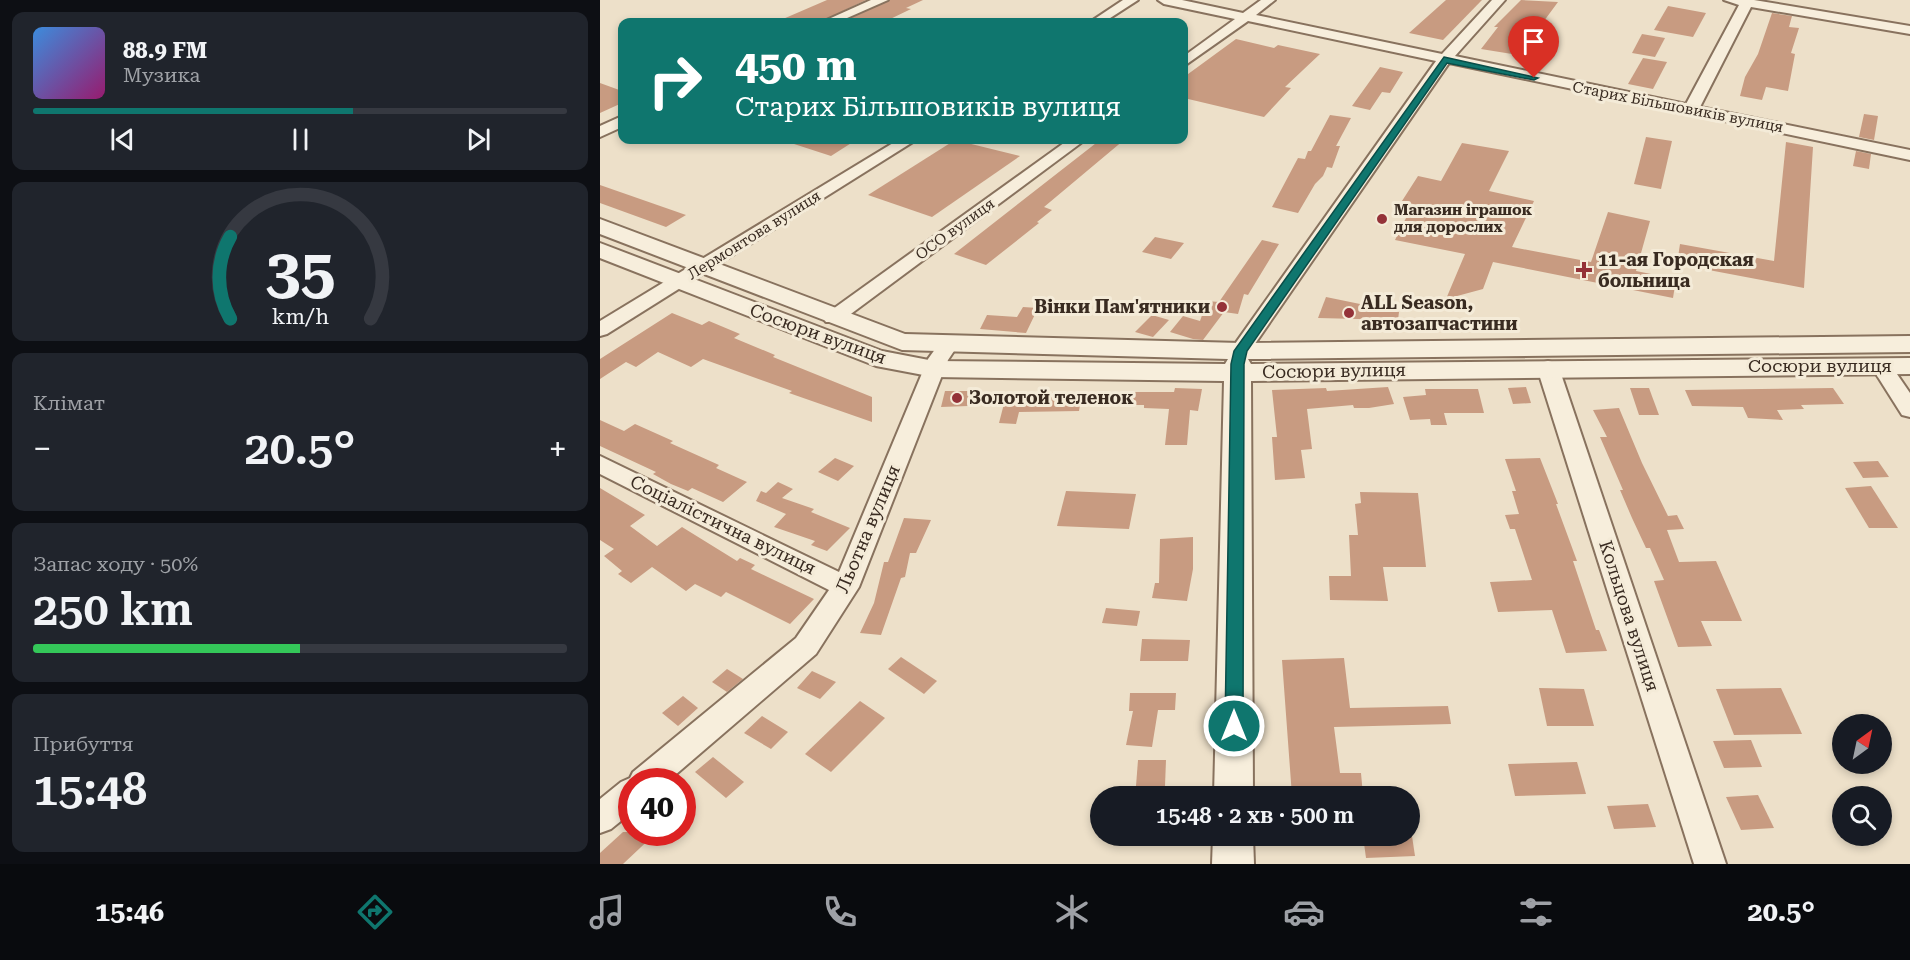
<!DOCTYPE html>
<html lang="uk">
<meta charset="utf-8">
<style>
:root{--surface:#171b24;--page:#20242c;--text:#f1f3f6;--muted:#9ea1a6;--line:#363941;--accent:#0f766e}
body{margin:0;font-family:"Roboto Serif",serif;background:var(--page);color:var(--text);height:100vh;display:flex;flex-direction:column;font-size:22px;white-space:nowrap}
*{box-sizing:border-box;margin:0}
p{font-size:20px;color:var(--muted)}
.icon{flex:none;width:33px;height:33px;fill:none;stroke:currentColor;stroke-width:2;stroke-linecap:round;stroke-linejoin:round}
.map{position:relative;flex:1;overflow:hidden}
.panel{display:flex;flex-direction:column;gap:12px;padding:12px;background:#0d0f14;width:600px}
.panel>*{flex:none}
.hud{position:absolute;left:18px;top:18px;width:570px;height:126px;border-radius:12px;box-shadow:0 3px 9px #0003;background:#0f766e;color:#fff;overflow:hidden}
.needle{width:39px;rotate:33deg}
.fabs{position:absolute;left:1232px;top:714px;display:grid;gap:12px}
.fabs a{display:grid;place-items:center;width:60px;height:60px;border-radius:50%;background:var(--surface);box-shadow:0 3px 9px #0003;font-size:30px}
.speed{position:absolute;left:18px;top:768px;display:flex;gap:12px;font-size:30px;font-weight:700;text-align:center}
.speed>*{display:grid;place-content:center;width:78px;height:78px;border-radius:50%;background:var(--surface);box-shadow:0 3px 9px #0003;line-height:1}
.speed .limit{border:9px solid #d22;background:#fff;color:#111}
.pin{position:absolute;display:grid;place-items:center;width:51px;height:51px;color:#fff;margin:-62px -26px;border-radius:50% 50% 50% 0;rotate:-45deg;box-shadow:0 0 6px #0007}
.pin .icon{rotate:45deg}
.me{position:absolute;width:66px;margin:-33px;rotate:0deg;stroke-linejoin:round;filter:drop-shadow(0 0 4px #0008)}
.turn{display:flex;align-items:center;gap:21px;height:126px;padding:0 18px;font-size:27px}
.turn .icon{width:78px;height:78px;stroke-width:2.5}
.turn b{display:block;font-size:42px;line-height:51px}
.big{font-size:45px;font-weight:600;line-height:1.1}
.panel .widget{flex:1;display:flex;flex-direction:column;justify-content:center;gap:9px;min-width:0;padding:0 21px;border-radius:12px;background:var(--page)}
.panel .dial{align-items:center;gap:0}
.dial svg{height:156px;overflow:visible;fill:none;stroke:var(--line);stroke-width:7;stroke-linecap:round;text-anchor:middle}
.dial text{fill:var(--text);stroke:none}
.song{display:flex;align-items:center;gap:18px}
.cover{width:72px;height:72px;border-radius:9px;background:linear-gradient(135deg,hsl(210 70% 55%),hsl(320 70% 35%))}
.played{height:6px;border-radius:3px;background:linear-gradient(90deg,var(--accent) 60%,var(--line) 60%)}
.keys{display:flex;justify-content:space-around;direction:ltr}
.heat{display:flex;justify-content:space-between;align-items:center;font-size:33px;direction:ltr}
.charge{height:9px;border-radius:4px;background:linear-gradient(90deg,#34c759 50%,var(--line) 0)}
.trip{position:absolute;left:490px;top:786px;width:330px;height:60px;border-radius:30px;background:var(--surface);box-shadow:0 3px 9px #0003;font-weight:600;line-height:60px;text-align:center}
.menu{display:flex;height:96px;justify-content:space-around;align-items:center;background:#090b0e;color:var(--muted)}
.menu .icon{width:42px;height:42px}
.menu .on{color:var(--accent)}
.menu b{font-size:27px;color:var(--text)}
main{display:flex;flex:1;min-height:0}
.map>svg:first-child{display:block}
.building{fill:#c89b81}
.lines{fill:none;stroke-linecap:round;stroke-linejoin:round}
.minor-casing{stroke:#88725e;stroke-width:4}
.tertiary-casing{stroke:#88725e;stroke-width:4}
.minor{fill:#f7eedc;fill-rule:evenodd}
.tertiary{fill:#f7eedc;fill-rule:evenodd}
.route{fill:#0f766e;stroke:#0a4d48;stroke-width:1.5}
.poi-dot{fill:#943238;stroke:#f4ebd8;stroke-width:2}
.labels{text-anchor:middle;stroke-width:6;stroke-linejoin:round;paint-order:stroke}
.far-street-label{font-size:15px;fill:#392b21;stroke:#f4ebd8}
.far-poi-label{font-size:15px;font-weight:bold;fill:#392b21;stroke:#f4ebd8;text-anchor:start}
.poi-label{font-size:18px;font-weight:bold;fill:#392b21;stroke:#f4ebd8;text-anchor:start}
.street-label{font-size:18px;fill:#392b21;stroke:#f4ebd8}
</style>
<main>
<section class="panel">
<div class="widget">
<div class="song"><i class="cover"></i><div><b>88.9 FM</b><p>Музика</p></div></div>
<div class="played"></div>
<div class="keys"><svg class="icon" aria-label="previous" viewBox="0 0 24 24"><path d="M18 5L8 12l10 7zM5 5v14"/></svg><svg class="icon" aria-label="pause" viewBox="0 0 24 24"><path d="M8 5v14M16 5v14"/></svg><svg class="icon" aria-label="next" viewBox="0 0 24 24"><path d="M6 5l10 7-10 7zM19 5v14"/></svg></div>
</div>
<div class="widget dial"><svg viewBox="0 0 100 80">
<path d="M14 69A42 42 0 1 1 86 69"/>
<path d="M14 69A42 42 0 0 1 14 27" stroke="#0f766e"/>
<text x="50" y="56" font-size="32" font-weight="700">35</text>
<text x="50" y="72" font-size="11">km/h</text>
</svg></div>
<div class="widget"><p>Клімат</p>
<div class="heat"><a>−</a><b class="big">20.5°</b><a>+</a></div>
</div>
<div class="widget"><p>Запас ходу · 50%</p><b class="big">250 km</b><div class="charge"></div></div>
<div class="widget"><p>Прибуття</p><b class="big">15:48</b></div>
</section>
<div class="map">
<svg width="1310" height="864" viewBox="0 0 1310 864">
<rect width="100%" height="100%" fill="#ede0c9"/>
<!-- building -->
<g class="building">
<path d="M227,0h39l-46,22h-44z"/>
<path d="M290,0h33l-17,8 5,1 -27,13h-42z"/>
<path d="M846,0h36l-39,40 -34,-7z"/>
<path d="M921,0l37,2 -14,19h-4l-28,33 -31,-5 17,-22h-4z"/>
<path d="M1068,6l38,7 -13,24 -39,-7z"/>
<path d="M1172,13l20,3 -3,11 10,1 -8,25 4,1 -7,37 -22,-4 -4,13 -22,-4 5,-19 13,-23z"/>
<path d="M1042,34l23,4 -10,19 -23,-4z"/>
<path d="M636,39l38,9 4,-3 42,9 -35,33 6,1 -27,29 -80,-19v-21z"/>
<path d="M1043,58l24,4 -14,27 -25,-5z"/>
<path d="M780,67l23,5 -13,21 -8,-1 -12,18 -18,-4z"/>
<path d="M0,83l22,8v12l-22,10z"/>
<path d="M1264,114l14,2 -4,24 -15,-3z"/>
<path d="M730,115l21,3 -15,28h4l-8,22 -5,-1 -4,9 -8,8 -17,29 -26,-6 26,-49 7,1 3,-8h3z"/>
<path d="M1046,137l26,4 -11,48 -27,-5z"/>
<path d="M191,140h65l-25,16 -40,-13z"/>
<path d="M355,140l65,16 -88,61 -64,-22z"/>
<path d="M500,140h24l-80,67 8,3 -15,12 2,1 -53,42 -32,-11z"/>
<path d="M1186,142l27,5 -9,141 -127,-24 3,-20 94,17z"/>
<path d="M862,143l47,8 -20,40 45,10 -22,46 79,15 17,-50 42,9 -14,50 40,8 -3,19 -180,-36 -10,27 -37,10 19,-45 -70,-14 18,-36 -11,-3 16,-25 23,5z"/>
<path d="M1256,151l15,3 -2,15 -16,-3z"/>
<path d="M0,185l86,30 -20,12 -66,-24z"/>
<path d="M555,237l29,6 -13,16 -29,-7z"/>
<path d="M662,240l17,4 -31,51 -4,-1 -6,20 -14,-2 -21,28 -10,-1 -23,-7 13,-16 17,5 7,-20 12,1z"/>
<path d="M726,297l73,15 -1,8 -80,-2z"/>
<path d="M423,307l15,1 -12,25 -46,-4 7,-14 30,2z"/>
<path d="M72,313l30,12 7,-4 31,13 -6,4 41,17 -2,2 99,40v25l-83,-29 3,-2 -89,-32 -12,8 -33,-15 -22,15 -10,-5 -26,17v-20z"/>
<path d="M552,315l17,5 -16,17 -18,-5z"/>
<path d="M788,387l6,17 -25,4h-15l-1,-3 -46,4 5,40 -11,1 4,28 -30,2 -3,-43h5l-5,-47 54,-2 1,3z"/>
<path d="M926,387l5,16 -18,1 -5,-16z"/>
<path d="M575,388l27,1 -4,22 -8,-1 -3,35h-22l4,-36 -25,-1v-3h-64l-1,6 -60,1 -3,12 -17,-1 8,-31h167z"/>
<path d="M1030,388h19l10,27h-20z"/>
<path d="M1233,388l11,16 -43,1 3,4 -27,1 6,10 -35,-2 -5,-11 -51,-1 -7,-16z"/>
<path d="M825,389h53l6,24h-40l3,12h-16l-1,-6 -20,1 -7,-23 23,-2z"/>
<path d="M345,391h27l-4,15 -27,1z"/>
<path d="M1019,408l23,55 26,53 9,-1 7,14 -17,1 12,32 37,-1 26,60h-41l11,25 -34,1 -24,-66 10,-1 -14,-32h-4l-14,-30 -12,-28h3l-23,-53h7l-14,-27z"/>
<path d="M0,420l24,11 11,-7 38,17 -3,2 49,22 -3,3 31,14 -24,20 -31,-14 -4,3 -17,-7 -18,-10 3,-2 -56,-26z"/>
<path d="M235,458l19,8 -16,15 -20,-9z"/>
<path d="M940,458l18,46h-2l21,57h-4l23,69h3l8,21 -41,2 -14,-43 -54,2 -8,-30 42,-2 -17,-51h-5l-5,-14 14,-1 -7,-23h4l-11,-32z"/>
<path d="M1278,461l11,16 -26,1 -10,-16z"/>
<path d="M178,482l15,7 -11,9 32,11 -3,3 39,16 -23,23 -16,-6 4,-4 -41,-14 12,-13 -30,-13 5,-10 5,2z"/>
<path d="M1271,486l27,42h-29l-24,-40z"/>
<path d="M0,488l45,27 -15,11 27,20 25,-19 55,34 3,-3 15,7 -4,4 63,30 -24,25 -64,-32 -5,5 -26,-13 -9,7 -34,-24 -21,16 -13,-9 4,-3 -18,-15 10,-7 -14,-9z"/>
<path d="M466,491l70,3 -7,35 -72,-3z"/>
<path d="M760,492l58,1 8,74h-43l5,34 -58,-1 -1,-24h22l-2,-41h9l-3,-31 6,-1z"/>
<path d="M304,518l27,2 -15,33h-6l-5,24 -4,1 -20,57 -21,-2 14,-30 10,-41h4z"/>
<path d="M593,537v32l-6,32 -35,-3 3,-15h4l1,-44z"/>
<path d="M506,608l34,3 -3,15 -35,-3z"/>
<path d="M542,639l48,1 -2,21h-48z"/>
<path d="M301,657l36,24 -13,13 -36,-25z"/>
<path d="M744,658l6,50 98,-2 3,18 -117,3 6,46h21l2,22 -71,1 -10,-136z"/>
<path d="M127,669l16,10 -16,13 -15,-10z"/>
<path d="M212,671l24,11 -16,17 -23,-11z"/>
<path d="M939,688l45,1 10,37h-47z"/>
<path d="M1181,688l21,46 -68,1 -18,-46z"/>
<path d="M530,693h46l-1,17h-17l-6,37 -26,-2 7,-34h-4z"/>
<path d="M83,696l15,12 -20,18 -16,-13z"/>
<path d="M260,701l25,17 -54,54 -26,-18z"/>
<path d="M162,716l26,16 -17,17 -27,-16z"/>
<path d="M1151,740l11,27 -38,1 -11,-27z"/>
<path d="M113,757l31,25 -18,16 -31,-26z"/>
<path d="M538,760h28l-1,26h-29z"/>
<path d="M977,762l9,32 -71,2 -7,-32z"/>
<path d="M1158,795l16,33 -33,2 -15,-33z"/>
<path d="M1048,804l8,23 -42,2 -7,-23z"/>
<path d="M23,832h34l-34,32h-23v-11z"/>
<path d="M763,836h49l3,20 -49,2z"/>
</g>
<g class="lines">
<defs>
<g id="minor">
<path d="M271,0h17l-50,22h-16z"/>
<path d="M523,0h15l-34,22h-14z"/>
<path d="M558,0h24l61,13 18,-13h14l-19,15 186,39 50,-54h13l-50,56 231,48 53,-99 -15,-5h30l156,26v8l-159,-27 -51,100 210,43v10l-461,-97 -199,288 -5,18h-14l-3,-5 2,-13 206,-290 -188,-40 -64,45v-10l51,-37 -71,-15z"/>
<path d="M22,116v11l-22,10v-11z"/>
<path d="M298,140h18l-309,194 -7,2v-15z"/>
<path d="M468,140h17l-245,182h-14l-3,-4 3,-4z"/>
<path d="M348,339l7,2 3,4 -10,15 -89,227 -43,67 -149,128h-35v30l-21,17 -11,4v-34l21,-17 9,-4 3,-6 163,-134 33,-48 -229,-116v-18l239,116 89,-213 13,-18z"/>
<path d="M1281,359l7,2 22,32v24l-8,-2 -31,-49 3,-5z"/>
<path d="M948,361l7,2 4,5 167,496h-32l-157,-496 4,-5z"/>
</g>
<g id="tertiary">
<path d="M0,219l305,115 335,9 670,-7v16l-662,7 3,5 659,-6v16l-659,7 2,415h-39l10,-415 -290,-4 -58,-11 -276,-108v-15l282,108 52,10 291,3 3,-5 -326,-9 -302,-116z"/>
<path d="M613,836h40l1,28h-42z"/>
</g>
</defs>
<!-- minor casing -->
<use href="#minor" class="minor-casing"/>
<!-- tertiary casing -->
<use href="#tertiary" class="tertiary-casing"/>
<!-- minor -->
<use href="#minor" class="minor"/>
<!-- tertiary -->
<use href="#tertiary" class="tertiary"/>
</g>
<!-- route -->
<path class="route" d="M844,57l94,21 -4,2 -87,-17 -200,288 -3,13 -1,362 -3,5 -6,3 -6,-3 -3,-5 6,-362 3,-13z"/>
<!-- markers -->
<g class="poi-dot">
<circle cx="782" cy="219" r="6"/>
<path d="M981 261h6v6h6v6h-6v6h-6v-6h-6v-6h6z"/>
<circle cx="622" cy="307" r="6"/>
<circle cx="749" cy="313" r="6"/>
<circle cx="357" cy="398" r="6"/>
</g>
<g class="labels">
<!-- far-street labels -->
<g class="far-street-label">
<text transform="translate(1078 107) rotate(11)" y="5">Старих Більшовиків вулиця</text>
<text transform="translate(355 229) rotate(-36)" y="5">ОСО вулиця</text>
<text transform="translate(154 235) rotate(-32)" y="5">Лермонтова вулиця</text>
</g>
<!-- far-poi labels -->
<g class="far-poi-label">
<text x="794" y="215">Магазин іграшок<tspan x="794" dy="17">для дорослих</tspan></text>
</g>
<!-- poi labels -->
<g class="poi-label">
<text x="998" y="266">11-ая Городская<tspan x="998" dy="21">больница</tspan></text>
<text x="761" y="309">ALL Season,<tspan x="761" dy="21">автозапчастини</tspan></text>
<text x="610" y="313" text-anchor="end">Вінки Пам'ятники</text>
<text x="369" y="404">Золотой теленок</text>
</g>
<!-- street labels -->
<g class="street-label">
<text transform="translate(218 334) rotate(20)" y="6">Сосюри вулиця</text>
<text x="1220" y="372">Сосюри вулиця</text>
<text transform="translate(734 371) rotate(-1)" y="6">Сосюри вулиця</text>
<text transform="translate(123 525) rotate(26)" y="6">Соціалістична вулиця</text>
<text transform="translate(268 529) rotate(-67)" y="6">Льотна вулиця</text>
<text transform="translate(1029 616) rotate(72)" y="6">Кольцова вулиця</text>
</g>
</g>
</svg>
<div class="fabs">
<a><svg class="needle" viewBox="-14 -14 28 28"><path d="M0-13l5 13h-10z" fill="#e53935"/><path d="M0 13l5-13h-10z" fill="#9ea1a6"/></svg></a>
<a><svg class="icon" aria-label="search" viewBox="0 0 24 24"><circle cx="10" cy="10" r="6"/><path d="M15 15l6 6"/></svg></a>
</div>
<div class="speed"><div class="limit">40</div></div>
<div class="pin" style="left:934px;top:78px;background:#d93025"><svg class="icon" aria-label="arrive" viewBox="0 0 24 24"><path d="M6 21V4h12l-3 4 3 4H6"/></svg></div>
<svg class="me" style="left:634px;top:726px" viewBox="-20 -20 40 40"><circle r="17" fill="#0f766e" stroke="#fff" stroke-width="3"/><path d="M0-11L8 9 0 5-8 9z" fill="#fff"/></svg>
<div class="trip">15:48 · 2 хв · 500 m</div>
<div class="hud">
<div class="turn"><svg class="icon" aria-label="right" viewBox="0 0 24 24"><path d="M7 20v-9h11M14 6l5 5-5 5"/></svg><div><b>450 m</b>Старих Більшовиків вулиця</div></div>
</div>
</div>
</main>
<nav class="menu">
<b>15:46</b>
<svg class="icon on" aria-label="directions" viewBox="0 0 24 24"><path d="M12 3l9 9-9 9-9-9zM9 14v-3h6M13 9l2 2-2 2"/></svg>
<svg class="icon" aria-label="music" viewBox="0 0 24 24"><path d="M9 18V5l10-2v13"/><circle cx="6" cy="18" r="3"/><circle cx="16" cy="16" r="3"/></svg>
<svg class="icon" aria-label="phone" viewBox="0 0 24 24"><path d="M5 4h4l2 5-3 2q2 4 5 5l2-3 5 2v4C11 20 4 13 5 4z"/></svg>
<svg class="icon" aria-label="climate" viewBox="0 0 24 24"><path d="M12 3v18M4 7l16 10M4 17L20 7"/></svg>
<svg class="icon" aria-label="car" viewBox="0 0 24 24"><path d="M5 17H2v-5l4-1 3-4h7l3 4 3 1v5h-3M9 17h6M6 11h13"/><circle cx="7" cy="17" r="2"/><circle cx="17" cy="17" r="2"/></svg>
<svg class="icon" aria-label="filters" viewBox="0 0 24 24"><path d="M4 7h16M4 17h16"/><circle cx="9" cy="7" r="2"/><circle cx="15" cy="17" r="2"/></svg>
<b>20.5°</b>
</nav>
